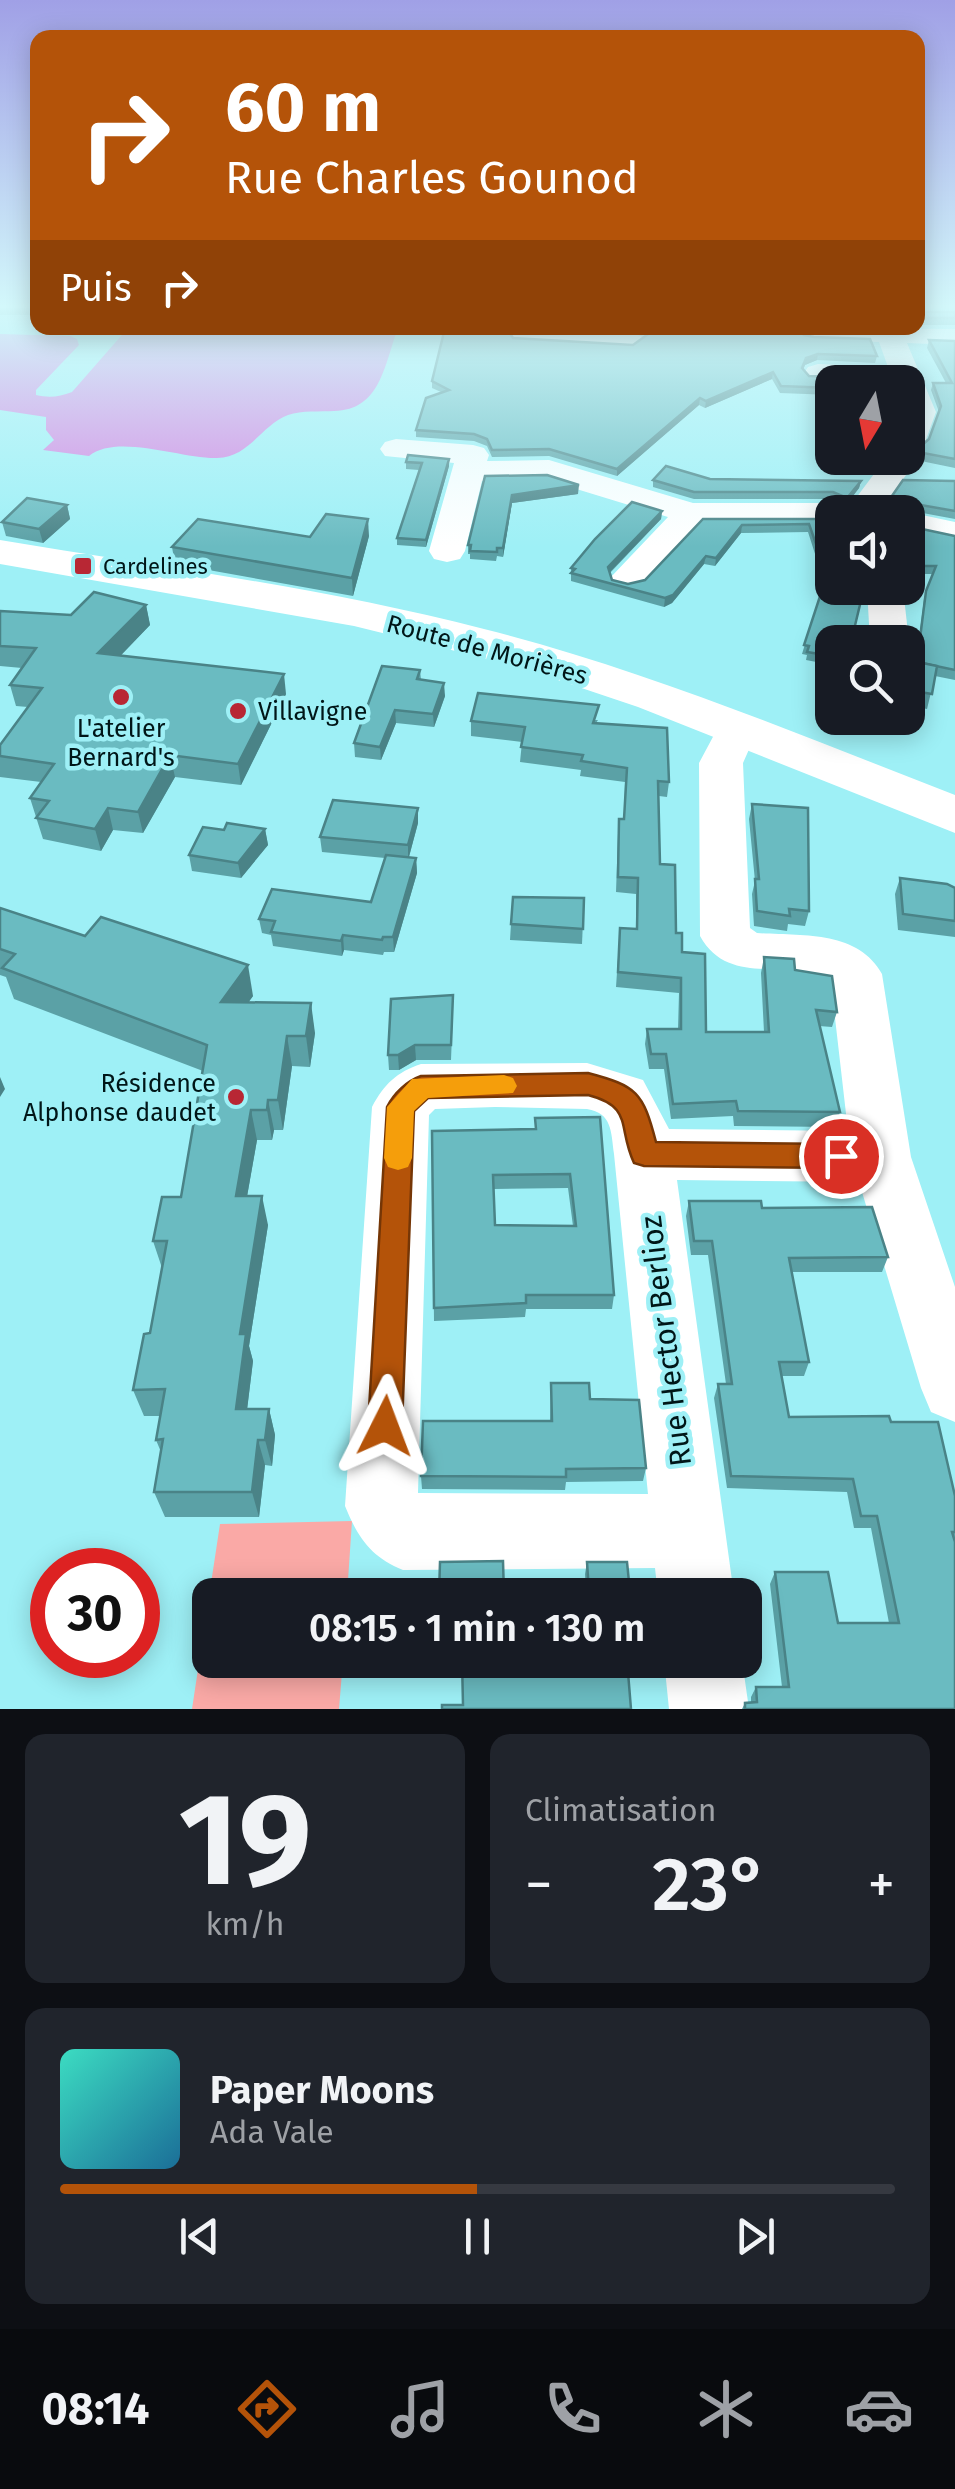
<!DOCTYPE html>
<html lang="fr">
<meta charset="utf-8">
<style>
:root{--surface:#171b24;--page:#20242c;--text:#f1f3f6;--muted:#9ea1a6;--line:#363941;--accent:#b45309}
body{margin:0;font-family:"Fira Sans",sans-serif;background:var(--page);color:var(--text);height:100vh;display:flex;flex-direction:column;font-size:38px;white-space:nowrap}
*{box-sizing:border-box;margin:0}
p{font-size:32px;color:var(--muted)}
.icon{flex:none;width:55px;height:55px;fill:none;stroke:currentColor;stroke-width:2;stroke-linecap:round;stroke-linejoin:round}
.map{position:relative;height:1709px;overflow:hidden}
.sheet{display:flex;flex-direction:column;gap:25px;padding:25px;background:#0d0f14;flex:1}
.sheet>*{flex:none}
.hud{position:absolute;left:30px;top:30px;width:895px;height:305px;border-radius:20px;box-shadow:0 5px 25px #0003;background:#b45309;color:#fff;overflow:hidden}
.needle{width:65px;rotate:190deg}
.controls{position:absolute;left:815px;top:365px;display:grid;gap:20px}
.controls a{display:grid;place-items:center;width:110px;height:110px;border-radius:20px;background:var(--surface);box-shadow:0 5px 25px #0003;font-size:50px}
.speed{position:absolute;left:30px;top:1548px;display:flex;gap:20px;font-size:50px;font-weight:700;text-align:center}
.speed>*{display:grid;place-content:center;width:130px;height:130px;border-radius:50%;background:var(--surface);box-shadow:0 5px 25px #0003;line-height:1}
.speed .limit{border:15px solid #d22;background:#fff;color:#111}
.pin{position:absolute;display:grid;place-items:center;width:85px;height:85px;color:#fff;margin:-42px;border:5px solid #fff;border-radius:50%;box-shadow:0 2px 10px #0007}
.me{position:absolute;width:110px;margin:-55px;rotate:3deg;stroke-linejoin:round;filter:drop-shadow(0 0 8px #0008)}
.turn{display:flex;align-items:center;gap:35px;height:210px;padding:0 30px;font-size:45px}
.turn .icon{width:130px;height:130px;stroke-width:2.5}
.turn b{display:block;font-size:70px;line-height:85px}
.then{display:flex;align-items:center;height:95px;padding:0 30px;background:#0003;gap:20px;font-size:38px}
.big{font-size:75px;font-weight:600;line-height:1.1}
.sheet .widget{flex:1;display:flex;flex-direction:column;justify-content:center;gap:15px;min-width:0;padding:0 35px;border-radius:20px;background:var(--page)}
.sheet .dial{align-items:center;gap:0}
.dial b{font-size:130px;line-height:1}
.song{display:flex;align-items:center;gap:30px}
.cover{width:120px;height:120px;border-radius:15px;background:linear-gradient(135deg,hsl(170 70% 55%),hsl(200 70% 35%))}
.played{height:10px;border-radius:5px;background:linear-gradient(90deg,var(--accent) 50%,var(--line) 50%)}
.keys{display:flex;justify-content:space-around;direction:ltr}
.heat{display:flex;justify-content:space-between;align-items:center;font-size:55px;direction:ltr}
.sheet .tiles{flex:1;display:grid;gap:25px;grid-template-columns:1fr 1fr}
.widget:last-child{grid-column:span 2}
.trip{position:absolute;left:192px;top:1578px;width:570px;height:100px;border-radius:20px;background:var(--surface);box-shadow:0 5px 25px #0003;font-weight:600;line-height:100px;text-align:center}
.menu{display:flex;height:160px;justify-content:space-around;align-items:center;background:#090b0e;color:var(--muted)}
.menu .icon{width:70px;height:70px}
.menu .on{color:var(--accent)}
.menu b{font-size:45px;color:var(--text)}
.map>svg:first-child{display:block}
.green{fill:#faa9a6}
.water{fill:#d582e2}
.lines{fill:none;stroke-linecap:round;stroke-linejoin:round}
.minor{fill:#fff;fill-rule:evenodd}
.major{fill:#fff;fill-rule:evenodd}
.wall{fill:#5ba1a6;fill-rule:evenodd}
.shaded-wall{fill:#4a8387}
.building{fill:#6abbc1;stroke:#4a8387;stroke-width:2.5;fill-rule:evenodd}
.route{fill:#b45309;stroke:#753606;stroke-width:2.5}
.slow{fill:#f59e0b}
.poi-dot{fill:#b82734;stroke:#9ef0f6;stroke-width:4}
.labels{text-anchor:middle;stroke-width:9;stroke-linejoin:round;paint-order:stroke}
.far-poi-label{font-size:22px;fill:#001618;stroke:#9ef0f6;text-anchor:start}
.street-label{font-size:25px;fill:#001618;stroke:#9ef0f6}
.poi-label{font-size:25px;fill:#001618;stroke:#9ef0f6;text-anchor:start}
.near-street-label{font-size:30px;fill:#001618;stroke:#9ef0f6}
</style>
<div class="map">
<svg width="955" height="1709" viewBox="0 0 955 1709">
<rect width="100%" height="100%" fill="#9ef0f6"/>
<!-- green -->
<path class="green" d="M352,1521l-5,74h-137v65h133l-4,49h-147l28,-185z"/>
<!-- water -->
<path class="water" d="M128,328h270c-14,37 -17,82 -64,83 -14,1 -32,-1 -46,4 -28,11 -38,42 -71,43 -35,1 -100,-25 -128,-2l-46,-6 11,-10 -8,-10v-13l-46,-7v-76l70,2 7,3 2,6 -43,45v5c13,3 23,2 36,-3z"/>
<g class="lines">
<!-- minor -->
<g class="minor">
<path d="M804,328l151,1v16l-48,-2 29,69 -12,33 -10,8 4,5 -38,54h-48v11h-132l-59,63 -13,3 -13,-3 -5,-8 58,-61 -121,-37 -65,1 -17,70 -5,8 -13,3 -13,-3 -5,-8 25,-88 -69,-7 -5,-7 5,-7 11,-3 77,6 11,3 5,7 -2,6 62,-1 144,43h139l15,7 39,-52h22v-76l-100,-3 -4,-6 4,-6 10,-3 70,3 -9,-25 -65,-2 -10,-2 -4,-6z"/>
<path d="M526,329l107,3 14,8 -14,8 -117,-5 -4,-6 4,-6z"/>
<path d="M905,512h3l47,10v20l-47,-10z"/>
<path d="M867,588h36l6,54 -1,2 -38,-2z"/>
<path d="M737,716l15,4 6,9 -15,34 7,165 7,5c44,3 101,-3 125,41l29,183 44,130v135l-24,-10 -10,-24 -62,-206 -182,-2 57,415h-76l-3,-27 -252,2c-32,-13 -45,-32 -58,-64l27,-399c12,-23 25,-35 49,-43l166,-1 56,17 26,49 179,2 -17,-148c-41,-29 -101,7 -131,-47l-1,-173 23,-43zM495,1107l92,2c25,4 24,22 27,45l34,340 -230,-1 11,-378 6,-6z"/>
<path d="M664,1660h78l7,49h-80z"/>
</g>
<!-- major -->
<path class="major" d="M0,540c162,27 325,48 484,89 162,41 316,106 471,166v38l-317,-126 -122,-41 -162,-40 -354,-62z"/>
</g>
<!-- wall -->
<g class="wall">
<path d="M0,308h38v2l-4,5h-34z"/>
<rect x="918" y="312" width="37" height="13"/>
<path d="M606,328h196l-2,2 4,5 73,21 -2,7 -58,-3 -12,5 -2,4 6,7 23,6v13l-52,-2 -8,-14 -67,29 -6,-3 -82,71 -68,-20 -57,1 -5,-11 -13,-5 -58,-4v-7l25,-38 -9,-4v-7l81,-52 -2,6 2,3 120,7 13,-9 -13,-8z"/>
<path d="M929,340l26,1v127l-34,-7 -2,-7 2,-8 8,-7 10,-27 -8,-22 2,-7h13l-19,-35z"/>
<path d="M449,459v7l-23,81 -29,-2v-7l22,-68 -13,-1v-7z"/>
<path d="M485,476l93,18 -66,9 -9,54 -6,-1 -1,5 -26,-2v-5h-2v-9z"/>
<path d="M710,479l151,2 -2,7 -13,17 -14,-6h-138l-41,-12v-7z"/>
<path d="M955,481v38l-70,-13z"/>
<path d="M67,505l3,14 -27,24 -37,-7 -4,-14z"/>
<path d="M662,511l-1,8 -51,54 2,7 16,4 17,-4 58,-61h129v146l-26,-5 1,-5 -5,-1 22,-72 -16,-50 -67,1 -26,33 -11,-2 -32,39 -8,4 -93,-26v-13z"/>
<path d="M908,526l47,10v144l-20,-4 -8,33 -19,-4v-45l8,2 8,-63 9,-25h-25z"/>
<path d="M369,536l-16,60 -178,-32 -3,-17 138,-10z"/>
<path d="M146,605l4,20 -30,31 166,38 -45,91 -66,-8 -32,56 -30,-3 -12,21 -58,-12 -13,-41 11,-16 -41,-5v-32l28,-38 -12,-1 -6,-21 12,-17 -22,-2v-55l71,4z"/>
<path d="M420,670l1,10 24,16 -11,31 -38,-4 -15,37 -26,-3 -1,-14z"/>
<path d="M598,720l-2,3 73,59 -2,15 -8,-1 1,68 16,69 30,99h58l-3,-59 3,-16 31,13 42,42 -5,15 -13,-1 21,86 -5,15 -101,-1 -1,-10 -62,3 -7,-50h-15l-4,-25 2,-15h31l1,-36 -63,-6 4,-59 16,1v-35l-20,-2 2,-58 1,-15h5l1,-37 -45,-6 1,-6 -61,-8 2,-20 -51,-6v-15z"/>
<path d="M752,804l57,107 -4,15 -17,-2 -1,7 -33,-5 -2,-32 3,-13 -6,-62z"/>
<path d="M418,808v15l-9,34 7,1 1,15 -23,79h-10l-1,3 -39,-5 -2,6 -69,-10 -2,-11 -9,-2 -3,-14 112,-17 14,-44 -63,-6 -2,-15z"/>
<path d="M265,829l3,16 -27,33 -49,-7 -3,-16 35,-25z"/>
<path d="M900,878l55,10v49l-57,-7 -3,-36z"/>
<path d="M584,898l-2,46 -72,-4 1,-16z"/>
<path d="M0,908l253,88 -5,6 67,31 -5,34 -18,-1 -9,64h-9l-2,10h-15l-10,56 21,29 -19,121 4,15 -6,48h22l6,26 -3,31 -7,-1 -6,52h-94l-11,-25 7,-40 -5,-12 4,-24h-16l-11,-26 17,-57 12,-65 -9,-27 28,-44 22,-126 -189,-72 -8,-22 -6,-2z"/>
<path d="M453,1010l-2,50h-35l-17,10h-10l-1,-15z"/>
<path d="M600,1117l14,178 -2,14h-86l-1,8 -91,4 -2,-190 103,-1v-12zM568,1188l5,38 -78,-1 -1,-36z"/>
<path d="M689,1201l73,7 126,49 -6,15h-90l17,90 -5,14h-23l8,41 102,5 64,74v213h-213l3,-6 6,-1v-5l5,-10h26l-12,-103 5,-12 63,51h51l-18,-95h-17l-7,-36 -120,-4 -13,-90 4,-14h8l-18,-129h-17l-5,-39z"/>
<path d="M551,1383l39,16 56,69 -3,13 -77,1 -1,8 -143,-1 -1,-13 129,-55z"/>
<path d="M587,1562l43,30 -1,3h-107l64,-3 -1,-18z"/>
</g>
<!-- shaded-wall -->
<g class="shaded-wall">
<path d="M818,354l-1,6 -12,5 -4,10 5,-17z"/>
<path d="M773,372l-1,7 -67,29 1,-7z"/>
<path d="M700,398l-1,7 -82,71v-7z"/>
<path d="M449,459v7l-23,81v-7z"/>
<path d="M861,481l-2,7 -13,17 1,-7z"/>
<path d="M579,485l-1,9 -66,9 -9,54v-9l9,-53z"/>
<path d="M67,505l3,14 -27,24 -4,-14z"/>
<path d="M662,511l-1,8 -54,56 1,-8z"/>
<path d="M368,519l1,17 -16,60 -1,-18z"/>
<path d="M742,525l-1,8 -26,33 1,-8z"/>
<path d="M706,556l-2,8 -32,39 -8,4 1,-9z"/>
<path d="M146,605l4,20 -47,49 -5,-21z"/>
<path d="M284,674l2,20 -45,91 -3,-21z"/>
<path d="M444,683l1,13 -11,31 -1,-13z"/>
<path d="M395,710l1,13 -15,37 -1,-13z"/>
<path d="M170,755l5,22 -32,56 -5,-21z"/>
<path d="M108,808l5,22 -12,21 -6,-22z"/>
<path d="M418,808v15l-10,37v-15z"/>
<path d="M265,829l3,16 -27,33 -3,-15z"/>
<path d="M416,858l1,15 -23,79 -1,-15z"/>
<path d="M343,935l1,15 -2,6 -1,-15z"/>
<path d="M248,965l5,31 -26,37 -6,-31z"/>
<path d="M311,1003l4,30 -5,34 -4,-31z"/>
<path d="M287,1036l5,30 -9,64 -5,-30z"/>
<path d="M415,1045l1,15 -17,10 -1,-15z"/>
<path d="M0,1077l5,12 -5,8z"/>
<path d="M268,1100l6,30 -2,10 -5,-30z"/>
<path d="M251,1110l6,30 -15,85 -6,-29z"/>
<path d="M262,1196l6,29 -19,121 4,15 -9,74 -8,-26 4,-75z"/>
<path d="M269,1409l6,26 -3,31 -7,-26z"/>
<path d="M258,1440l7,25 -6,52 -7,-25z"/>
</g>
<!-- building -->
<g class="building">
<rect x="918" y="312" width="37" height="6"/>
<path d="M445,328h66l-2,4 4,6 120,7 18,-13 -8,-4h155l6,7 10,2 56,2 7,17 -59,-2 -12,4 -4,10 7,8 78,2 1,4h-56v6l-51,-2 -8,-14 -67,29 -6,-3 -83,71 -68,-20 -57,1 -5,-11 -13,-5 -58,-4 10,-32 23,-8 -17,-9z"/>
<path d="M929,340l26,1v118l-32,-6 -2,-7 8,-7 12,-33 -8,-23h19z"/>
<path d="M408,455l41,4 -23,81 -29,-2 25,-75 -16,-1z"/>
<path d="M666,466l44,13 151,2 -14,17 -14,-6h-139l-41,-12z"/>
<path d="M547,475l32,10 -67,10 -9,53h-6v4l-27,-1 1,-6h-3l17,-69z"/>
<path d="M903,480l52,1v30l-51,-9 2,10h-70l1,-4 48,-2z"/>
<path d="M27,498l40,7 -28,24 -37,-7z"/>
<path d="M632,502l30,9 -54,56 4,13 16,4 17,-4 58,-61h129v69h32l-13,54h-19v14l-25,-4 2,-6 -5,-1 23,-70 -18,-51 -67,1 -26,33 -10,-2 -33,39 -8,3 -94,-25 4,-4 -4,-1 24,-29z"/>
<path d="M326,514l42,5 -16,59 -180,-31 26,-28 112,18z"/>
<path d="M908,526l47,10v134l-38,-8 9,-71 10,-25h-28z"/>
<path d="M94,592l52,13 -48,48 186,21 -46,90 -68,-9 -32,57 -30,-4 -13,21 -59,-11 13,-17 -19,-3 24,-34 -54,-8v-11l42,-57 -32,-3 26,-37 -36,-2v-35l71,4z"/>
<path d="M908,660l29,6 -5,28 -24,-4z"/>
<path d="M382,666l38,4 -3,9 27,4 -11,31 -38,-4 -15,37 -26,-4z"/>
<path d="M478,693l121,12 -6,18 74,5 2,54 -11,-1 2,83 15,1 1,68h6v19l23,2 1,78h63l-5,-75 30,2 1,11 37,6 5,36 -21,-2 24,102 -102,-1 -2,-10 -63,3 -7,-50h-15l-4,-25h34v-51l-63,-6 2,-44 17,1 1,-51 -20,-1 1,-58h5l3,-51 -46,-7 2,-6 -62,-8 4,-20 -54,-6z"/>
<path d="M333,800l85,8 -10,37 -88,-8z"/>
<path d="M752,804l56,4 1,103 -20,-2 1,7 -33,-5 -2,-32h4z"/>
<path d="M227,823l38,6 -27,34 -49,-8 14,-28 21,3z"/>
<path d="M386,855l30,3 -23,79h-10l-1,3 -39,-5 -2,6 -70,-9 4,-11 -16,-2 13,-30 99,13z"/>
<path d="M900,878l47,6 8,4v33l-52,-7z"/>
<path d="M513,897l71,1 -1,31 -72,-5z"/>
<path d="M0,908l85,28 16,-19 147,48 -27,37 90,1 -5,33h-19l-9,64h-10l-1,10h-16l-15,86h26l-22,138h6l-10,75h33l-4,31h-7l-6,52h-98l9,-53 -7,1 9,-51 -32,1 11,-56 6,-1 17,-92h-14l9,-44h19l26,-152 -205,-77 13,-14 -15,-5z"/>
<path d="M453,995l-2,50h-36l-17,10h-10l3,-56z"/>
<path d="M600,1117l14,178h-88v8l-92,5 -2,-177 104,-2 -1,-11zM570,1174l6,52 -81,-1 -2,-50z"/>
<path d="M689,1201h72l1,7 110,-1 16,50 -99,1 20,104h-30l10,55 100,-1 2,6h47l17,74v36h-3l3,10v167h-210v-6l12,-1 -1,-15h33l-14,-115h53l10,51h61l-22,-107h-16l-8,-37 -122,-3 -13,-92h14l-20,-143h-18z"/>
<path d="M551,1383h38l1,16 49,1 7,68 -80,1v8l-145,-1 2,-55h129z"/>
<path d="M503,1561l1,34h-65l1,-33z"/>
<path d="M587,1562h40l3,30h-9v3h-99l67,-3z"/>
<path d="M462,1660h165l4,49h-189v-4h21z"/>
</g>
<!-- sky -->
<linearGradient id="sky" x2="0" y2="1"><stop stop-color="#a0a0e6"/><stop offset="0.56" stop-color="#d3f8fb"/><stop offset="1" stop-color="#d3f8fb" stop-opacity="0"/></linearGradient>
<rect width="955" height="547" fill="url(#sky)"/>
<!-- route -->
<path class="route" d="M588,1073c49,13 55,19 68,69l185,2 10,3 4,9 -4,9 -10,3 -197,-2 -10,-3c-17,-36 0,-56 -46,-68l-160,3 -14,13 -12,315 -5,12 -12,4 -12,-4 -5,-12 19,-319c7,-14 20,-26 34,-31z"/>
<!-- slow -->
<path class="slow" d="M504,1075l9,3 4,8 -4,7 -85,5 -14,13 -2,47 -4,9 -10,3 -10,-3 -4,-9 3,-51 25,-28z"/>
<!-- markers -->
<g class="poi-dot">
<rect x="73" y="556" width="20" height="20" rx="5"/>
<circle cx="121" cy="697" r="10"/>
<circle cx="238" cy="711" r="10"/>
<circle cx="236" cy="1097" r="10"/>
</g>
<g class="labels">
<!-- far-poi labels -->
<g class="far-poi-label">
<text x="103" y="574">Cardelines</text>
</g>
<!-- street labels -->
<g class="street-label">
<text transform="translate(487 649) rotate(15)" y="9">Route de Morières</text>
</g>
<!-- poi labels -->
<g class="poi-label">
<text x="258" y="720">Villavigne</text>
<text x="121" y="737" text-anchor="middle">L'atelier<tspan x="121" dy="29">Bernard's</tspan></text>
<text x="216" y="1092" text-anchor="end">Résidence<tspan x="216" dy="29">Alphonse daudet</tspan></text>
</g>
<!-- near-street labels -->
<g class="near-street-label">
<text transform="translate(666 1341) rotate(-97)" y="10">Rue Hector Berlioz</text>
</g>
</g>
</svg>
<div class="controls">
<a><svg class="needle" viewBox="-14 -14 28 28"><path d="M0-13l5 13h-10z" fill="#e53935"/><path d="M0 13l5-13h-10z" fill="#9ea1a6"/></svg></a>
<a><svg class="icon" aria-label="sound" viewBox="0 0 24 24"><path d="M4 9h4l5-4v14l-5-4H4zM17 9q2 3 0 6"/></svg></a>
<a><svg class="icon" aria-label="search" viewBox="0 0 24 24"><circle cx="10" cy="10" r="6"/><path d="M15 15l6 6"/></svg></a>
</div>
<div class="speed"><div class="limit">30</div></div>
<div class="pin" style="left:841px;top:1156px;background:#d93025"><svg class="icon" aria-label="arrive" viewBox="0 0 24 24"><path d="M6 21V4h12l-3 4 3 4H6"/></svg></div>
<svg class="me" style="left:385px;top:1426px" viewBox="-20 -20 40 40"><path d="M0-17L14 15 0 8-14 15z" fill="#b45309" stroke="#fff" stroke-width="4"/></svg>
<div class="trip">08:15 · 1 min · 130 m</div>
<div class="hud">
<div class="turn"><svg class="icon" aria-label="right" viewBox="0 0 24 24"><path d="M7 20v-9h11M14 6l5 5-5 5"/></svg><div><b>60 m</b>Rue Charles Gounod</div></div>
<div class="then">Puis<svg class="icon" aria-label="right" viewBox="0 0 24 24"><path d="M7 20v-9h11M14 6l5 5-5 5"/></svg></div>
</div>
</div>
<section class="sheet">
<div class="tiles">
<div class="widget dial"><b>19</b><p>km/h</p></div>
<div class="widget"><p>Climatisation</p>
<div class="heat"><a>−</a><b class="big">23°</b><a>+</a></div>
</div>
<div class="widget">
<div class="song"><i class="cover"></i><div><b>Paper Moons</b><p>Ada Vale</p></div></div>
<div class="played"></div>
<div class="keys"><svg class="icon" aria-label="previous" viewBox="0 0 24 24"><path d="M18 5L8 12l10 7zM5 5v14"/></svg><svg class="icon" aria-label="pause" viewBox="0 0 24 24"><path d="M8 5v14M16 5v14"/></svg><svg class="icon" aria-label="next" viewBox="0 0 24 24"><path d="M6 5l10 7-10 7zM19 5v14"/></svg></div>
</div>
</div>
</section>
<nav class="menu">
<b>08:14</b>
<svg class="icon on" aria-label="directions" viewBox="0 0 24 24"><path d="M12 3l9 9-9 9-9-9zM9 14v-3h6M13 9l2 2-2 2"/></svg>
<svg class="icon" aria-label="music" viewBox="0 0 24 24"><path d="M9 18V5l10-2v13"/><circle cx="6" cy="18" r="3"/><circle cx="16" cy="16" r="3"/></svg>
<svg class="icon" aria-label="phone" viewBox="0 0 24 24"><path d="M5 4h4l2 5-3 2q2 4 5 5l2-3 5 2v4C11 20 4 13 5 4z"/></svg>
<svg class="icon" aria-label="climate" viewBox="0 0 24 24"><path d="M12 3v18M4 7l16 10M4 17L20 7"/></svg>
<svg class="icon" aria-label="car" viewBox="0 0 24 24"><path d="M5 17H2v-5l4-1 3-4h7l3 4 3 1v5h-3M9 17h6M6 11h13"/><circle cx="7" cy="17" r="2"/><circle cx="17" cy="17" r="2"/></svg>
</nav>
